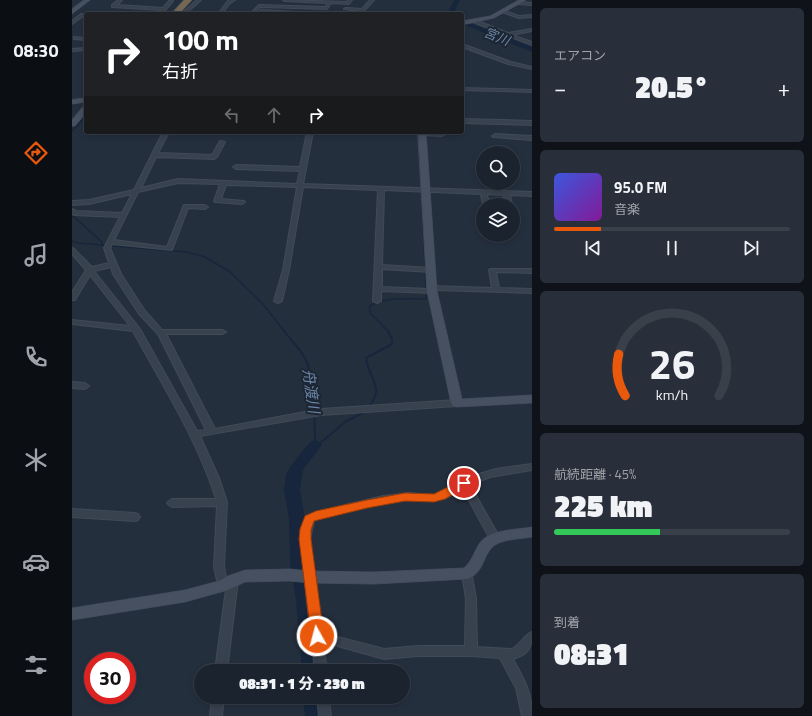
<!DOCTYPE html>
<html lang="ja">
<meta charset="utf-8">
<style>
:root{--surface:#1b232e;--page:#282f3a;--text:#f1f3f6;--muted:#a0a4aa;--line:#39404a;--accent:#ea580c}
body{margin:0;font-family:"Titillium Web","Noto Sans JP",sans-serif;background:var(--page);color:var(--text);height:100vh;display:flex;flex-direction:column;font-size:15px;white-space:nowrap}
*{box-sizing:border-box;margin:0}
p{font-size:13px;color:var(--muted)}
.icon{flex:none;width:22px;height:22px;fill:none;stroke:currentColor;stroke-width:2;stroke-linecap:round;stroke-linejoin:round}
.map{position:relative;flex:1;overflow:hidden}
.details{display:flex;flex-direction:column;gap:8px;padding:8px;background:#0f1319;width:280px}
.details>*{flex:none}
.hud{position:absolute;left:12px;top:12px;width:380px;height:122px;border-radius:4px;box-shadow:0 2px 6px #0003,0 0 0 1px var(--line);background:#202124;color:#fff;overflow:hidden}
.tools{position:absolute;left:404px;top:146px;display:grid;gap:8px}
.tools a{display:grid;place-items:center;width:44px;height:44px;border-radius:50%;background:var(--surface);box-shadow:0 2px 6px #0003,0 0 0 1px var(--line);font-size:20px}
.speed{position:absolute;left:12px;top:652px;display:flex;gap:8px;font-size:20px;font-weight:700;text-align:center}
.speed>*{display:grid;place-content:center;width:52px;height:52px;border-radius:50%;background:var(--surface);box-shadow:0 2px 6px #0003,0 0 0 1px var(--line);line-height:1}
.speed .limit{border:6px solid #d22;background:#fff;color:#111}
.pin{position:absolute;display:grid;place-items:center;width:34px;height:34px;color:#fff;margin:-17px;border:2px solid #fff;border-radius:50%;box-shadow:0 1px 4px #0007}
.me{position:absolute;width:44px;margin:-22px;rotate:353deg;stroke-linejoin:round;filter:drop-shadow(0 0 3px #0008)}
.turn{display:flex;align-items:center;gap:14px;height:84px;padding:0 12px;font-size:18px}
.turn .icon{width:52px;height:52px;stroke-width:2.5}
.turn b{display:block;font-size:28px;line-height:34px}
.lanes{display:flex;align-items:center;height:38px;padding:0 12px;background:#0003;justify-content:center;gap:20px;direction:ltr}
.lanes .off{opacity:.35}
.big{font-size:30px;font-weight:800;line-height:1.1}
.details .widget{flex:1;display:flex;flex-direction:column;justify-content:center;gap:6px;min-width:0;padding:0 14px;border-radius:6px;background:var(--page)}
.details .dial{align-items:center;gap:0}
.dial svg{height:104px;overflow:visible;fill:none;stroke:var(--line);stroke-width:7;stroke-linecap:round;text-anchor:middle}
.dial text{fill:var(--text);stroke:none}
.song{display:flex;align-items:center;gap:12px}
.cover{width:48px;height:48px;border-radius:6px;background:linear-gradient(135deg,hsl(230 70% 55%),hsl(290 70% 35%))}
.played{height:4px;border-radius:2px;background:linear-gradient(90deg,var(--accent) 20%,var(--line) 20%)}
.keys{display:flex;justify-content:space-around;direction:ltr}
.heat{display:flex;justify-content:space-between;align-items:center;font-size:22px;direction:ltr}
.charge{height:6px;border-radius:3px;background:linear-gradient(90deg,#34c759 45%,var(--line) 0)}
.trip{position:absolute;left:122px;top:664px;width:216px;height:40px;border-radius:20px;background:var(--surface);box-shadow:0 2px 6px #0003,0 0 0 1px var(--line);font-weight:800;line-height:40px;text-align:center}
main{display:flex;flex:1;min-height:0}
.tabs{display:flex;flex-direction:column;width:72px;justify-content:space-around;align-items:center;background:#0b0e12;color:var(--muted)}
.tabs .icon{width:28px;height:28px}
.tabs .active{color:var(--accent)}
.tabs b{font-size:18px;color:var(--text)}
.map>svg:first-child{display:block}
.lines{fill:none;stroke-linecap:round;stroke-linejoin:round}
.stream-far2{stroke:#17263c;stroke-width:1}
.stream-far1{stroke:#17263c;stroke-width:1.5}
.stream{stroke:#17263c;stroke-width:2}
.river{fill:#17263c;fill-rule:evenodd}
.street-casing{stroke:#414a57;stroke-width:2}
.secondary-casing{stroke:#414a57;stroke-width:1}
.highway-casing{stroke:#434c59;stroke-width:1}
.street{fill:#38414e;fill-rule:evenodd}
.secondary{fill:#465061;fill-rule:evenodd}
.highway{fill:#746855;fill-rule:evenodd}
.route{fill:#ea580c;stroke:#983908}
.labels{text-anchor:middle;stroke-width:4;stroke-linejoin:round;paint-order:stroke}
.far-water-label{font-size:13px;font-style:italic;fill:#6d86a8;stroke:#1d2633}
.water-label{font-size:15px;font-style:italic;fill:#6d86a8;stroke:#1d2633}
</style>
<main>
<nav class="tabs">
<b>08:30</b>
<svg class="icon active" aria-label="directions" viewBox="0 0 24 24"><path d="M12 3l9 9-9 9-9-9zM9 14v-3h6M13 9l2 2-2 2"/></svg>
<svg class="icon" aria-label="music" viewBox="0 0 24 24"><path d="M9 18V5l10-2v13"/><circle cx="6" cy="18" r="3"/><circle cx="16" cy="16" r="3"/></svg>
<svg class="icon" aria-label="phone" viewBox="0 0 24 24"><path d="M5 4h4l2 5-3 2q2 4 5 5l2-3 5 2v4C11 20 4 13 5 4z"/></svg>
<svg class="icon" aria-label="climate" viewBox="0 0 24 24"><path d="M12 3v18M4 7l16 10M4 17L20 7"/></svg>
<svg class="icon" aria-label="car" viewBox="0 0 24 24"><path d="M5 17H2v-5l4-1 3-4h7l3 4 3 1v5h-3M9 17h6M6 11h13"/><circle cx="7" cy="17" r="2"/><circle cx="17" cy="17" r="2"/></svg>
<svg class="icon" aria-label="filters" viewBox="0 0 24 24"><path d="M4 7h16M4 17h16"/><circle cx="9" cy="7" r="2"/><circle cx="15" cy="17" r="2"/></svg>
</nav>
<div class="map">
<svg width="460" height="716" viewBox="0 0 460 716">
<rect width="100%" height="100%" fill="#242f3e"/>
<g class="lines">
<!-- stream-far2 -->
<path class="stream-far2" d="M91,14l11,-14"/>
<!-- stream-far1 -->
<g class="stream-far1">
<path d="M0,131l14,-15"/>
<path d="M349,179v8"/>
<path d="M350,199l4,89"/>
<path d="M0,215l29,26 2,4"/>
<path d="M0,241l6,2 109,9 18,5 25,15 33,32 22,28"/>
<path d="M317,332l-19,-19v-7c17,-10 37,-7 56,-7v-5"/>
</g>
<!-- stream -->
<g class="stream">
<path d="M212,331c7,9 16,18 21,27 9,16 10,68 10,87l9,-5 21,-18 19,-10"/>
<path d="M297,407c16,-21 0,-27 -3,-49l26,-14v-5l-4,-8"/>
</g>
<!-- river -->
<g class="river">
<path d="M382,0h6l-5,10 1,4h-6l-1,-4z"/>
<path d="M390,20l70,27v5l-70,-28z"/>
<path d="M243,440l5,2 2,3 -19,25 -3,20 5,29 1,45 8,36 6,71h-18l-6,-71 -6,-36 -1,-45 -5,-29 2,-16 6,-10 18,-22z"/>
<path d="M231,697h20l2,19h-20z"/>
</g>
<defs>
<g id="street">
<path d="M46,0h4l-5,5 46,3 7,-8 3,1 -11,13h-2l-1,-1 2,-3 -49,-3v-2z"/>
<path d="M125,0h4l-16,14h-4z"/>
<path d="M158,0h5l-6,4 -7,10h-4l9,-12z"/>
<path d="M211,0l64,2 1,-2h4l-3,4 -18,-1 -4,6 -67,-2 -6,7h-4l9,-9 67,2 1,-4 -42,-2z"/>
<path d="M298,0h4l-13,14h-4l3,-3 -16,-2 2,-1 16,1z"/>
<path d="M445,2l15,1v2l-14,-1z"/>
<path d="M189,10l55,3 2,1 -58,-2z"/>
<path d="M430,10l17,6 13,-1v2l-13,1 -17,-6z"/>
<path d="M9,14l5,1v2l-3,-1 -11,8v-3z"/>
<path d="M401,20h2l33,13 24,-4v2l-20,4 20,7v3l-59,-23z"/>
<path d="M2,37l12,1v2l-12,-1z"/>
<path d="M390,44l49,18 21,5v2l-24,-5 -46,-17z"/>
<path d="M14,48v2l-14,1v-2z"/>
<path d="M390,88l70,2v2l-70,-2z"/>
<path d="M390,119l70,2v4l-70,-2z"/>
<path d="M91,132h6l-11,21 54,2 8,-14 5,1 -8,15 -3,2 -58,-2 -15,31 37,-9 119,5 3,-13 -64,-2 -3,-2 3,-2 64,2 7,-35h6l-10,52 229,8v4l-22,-1 2,10h-6l-3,-10 -16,-1 2,11h-6l-2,-11 -97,-4 -2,75 49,3 3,2 -3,2 -49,-3v18l47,2v-3h3l60,2 -3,-18 1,-1h42v4l-36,-1 3,16 33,1v4l-97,-3v3h-3l-51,-2v10l-4,2 -4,-2 5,-111 -75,-3 -14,83 -7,31 -4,2 -4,-2 9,-31 14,-83 -71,-2 -5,14 23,2 1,1 -3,2 -27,-2 -1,-1 6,-17 -42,-1 -40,9 -24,48 53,7 17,-42h21l3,2 -3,2 -17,-1 -16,42 -60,-6 -2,4 11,26 24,37 17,19h60l4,2 -4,2h-56l49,95 106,-20 136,-9 4,3 -4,3 -136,9 -121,21 19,42 8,24 -3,65 3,15 2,-5 4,-1 4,1 1,3 -11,91h-12l11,-82 -3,1 -4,-1 -5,-22 3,-61 -45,1 -3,-2 -2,-2 2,-2 3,-2h44c-19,-60 -53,-113 -83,-168l-61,-7v-4l58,6 -40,-51 -15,25h-3v-8l14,-22 -14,-16v-6l2,1 18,18 17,-4 -5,-15 16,-31 -46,-2 -2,-1v-5l4,2 46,2 10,-19 -43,10 -17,1v-4l17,-1 45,-10zM39,267l2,7 26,40 19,20 48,96 -9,1 -57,-102 -46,-58z"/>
<path d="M350,132h20l3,2 -3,2 -22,-1v-2z"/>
<path d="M423,134l37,2v4l-39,-3 -1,-1z"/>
<path d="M0,382l13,1 4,3 -4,3 -13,-1z"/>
<path d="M460,464v6l-42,7 -20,8 30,53 -1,3 -4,1 -4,-1 -28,-52 -17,9 -12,3 -25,-1 -14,2 -23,4 -54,13 -4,2 -4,18 12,94 62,16 34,-3h47l1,-47 -4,-26 1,-3 4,-1 4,1 5,29 1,48 35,2c8,-4 12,-14 20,-17 0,16 -3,22 -19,27 11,20 19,33 19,57h-10l-6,-28 -16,-30 -29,-2h-53l-34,3 -61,-17 4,29h-12l-15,-132 6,-23 10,-4 67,-16 26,-3 25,2 16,-8 11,-6 18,-7 17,-5z"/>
<path d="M0,509l63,4 3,1 2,3 -2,3 -3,1 -63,-4z"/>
<path d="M140,697h12l-2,19h-12z"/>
<path d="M245,697h12l2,19h-12z"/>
</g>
<g id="secondary">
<path d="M12,0h6l-18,14v-5z"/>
<path d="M447,0h7l-32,18 -32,7v-4l28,-5z"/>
<path d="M14,98v4l-14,2v-4z"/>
<path d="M11,107h3v6l-11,13h-3v-6z"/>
<path d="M346,132h8l11,159 25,108 70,-4v8l-75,4 -4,-1 -2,-3 -24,-112z"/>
<path d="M460,527v10c-12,2 -27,2 -37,8 -13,9 -9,27 -28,34l-93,5 -64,-1 -20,-2 -45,1 -17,8 -43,12 -113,18v-12l113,-18 34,-9 9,-5 17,-6 45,-1 20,2 64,1 90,-4c8,-7 10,-16 15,-24 10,-15 37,-14 53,-17z"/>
</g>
<path id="highway" d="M112,0h8l-13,14h-8z"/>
</defs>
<!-- street casing -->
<use href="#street" class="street-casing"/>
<!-- secondary casing -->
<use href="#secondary" class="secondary-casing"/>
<!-- highway casing -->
<use href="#highway" class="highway-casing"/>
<!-- street -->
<use href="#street" class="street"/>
<!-- secondary -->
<use href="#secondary" class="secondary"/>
<!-- highway -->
<use href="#highway" class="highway"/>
</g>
<!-- route -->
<path class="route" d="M392,479l4,1 1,3 -1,3 -23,13 -11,3 -29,-1 -38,7 -53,13 -3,9v9l13,97 -2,4 -5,1 -4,-1 -2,-4 -12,-97 1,-10 5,-13 11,-5 51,-11 38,-7 29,1z"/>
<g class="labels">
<!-- far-water labels -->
<g class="far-water-label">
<text transform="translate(425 36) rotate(22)" y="5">宮川</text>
</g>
<!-- water labels -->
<g class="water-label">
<text transform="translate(239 391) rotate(82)" y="5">舟渡川</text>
</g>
</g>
</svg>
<div class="tools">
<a><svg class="icon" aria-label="search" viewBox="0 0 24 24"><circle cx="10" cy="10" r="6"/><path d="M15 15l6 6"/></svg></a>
<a><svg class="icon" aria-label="layers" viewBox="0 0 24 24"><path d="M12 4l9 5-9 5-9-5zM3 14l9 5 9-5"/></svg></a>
</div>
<div class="speed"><div class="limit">30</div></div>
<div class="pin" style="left:392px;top:483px;background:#d93025"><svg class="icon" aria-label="arrive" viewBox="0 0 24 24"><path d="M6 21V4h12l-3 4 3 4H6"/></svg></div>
<svg class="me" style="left:245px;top:636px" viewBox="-20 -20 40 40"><circle r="17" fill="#ea580c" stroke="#fff" stroke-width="3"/><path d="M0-11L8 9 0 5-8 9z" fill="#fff"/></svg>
<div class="trip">08:31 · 1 分 · 230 m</div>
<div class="hud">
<div class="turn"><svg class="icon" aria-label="right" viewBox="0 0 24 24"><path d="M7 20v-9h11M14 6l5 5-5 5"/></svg><div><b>100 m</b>右折</div></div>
<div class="lanes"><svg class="icon off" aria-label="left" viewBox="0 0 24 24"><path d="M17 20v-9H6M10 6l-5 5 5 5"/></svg><svg class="icon off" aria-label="ahead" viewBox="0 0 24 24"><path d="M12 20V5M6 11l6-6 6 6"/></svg><svg class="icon" aria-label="right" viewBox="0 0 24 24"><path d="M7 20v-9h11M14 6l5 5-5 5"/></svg></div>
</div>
</div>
<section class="details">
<div class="widget"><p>エアコン</p>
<div class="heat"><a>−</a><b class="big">20.5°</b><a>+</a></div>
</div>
<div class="widget">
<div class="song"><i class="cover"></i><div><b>95.0 FM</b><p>音楽</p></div></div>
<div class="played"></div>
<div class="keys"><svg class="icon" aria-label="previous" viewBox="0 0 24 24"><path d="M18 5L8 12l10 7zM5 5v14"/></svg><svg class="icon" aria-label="pause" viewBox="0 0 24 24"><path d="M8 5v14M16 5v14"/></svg><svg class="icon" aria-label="next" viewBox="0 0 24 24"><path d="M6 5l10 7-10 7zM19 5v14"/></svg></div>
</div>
<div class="widget dial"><svg viewBox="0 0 100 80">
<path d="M14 69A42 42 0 1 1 86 69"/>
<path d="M14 69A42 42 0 0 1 9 37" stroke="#ea580c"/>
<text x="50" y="56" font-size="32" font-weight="700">26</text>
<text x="50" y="72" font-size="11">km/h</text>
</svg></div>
<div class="widget"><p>航続距離 · 45%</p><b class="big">225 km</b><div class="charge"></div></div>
<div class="widget"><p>到着</p><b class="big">08:31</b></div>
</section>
</main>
